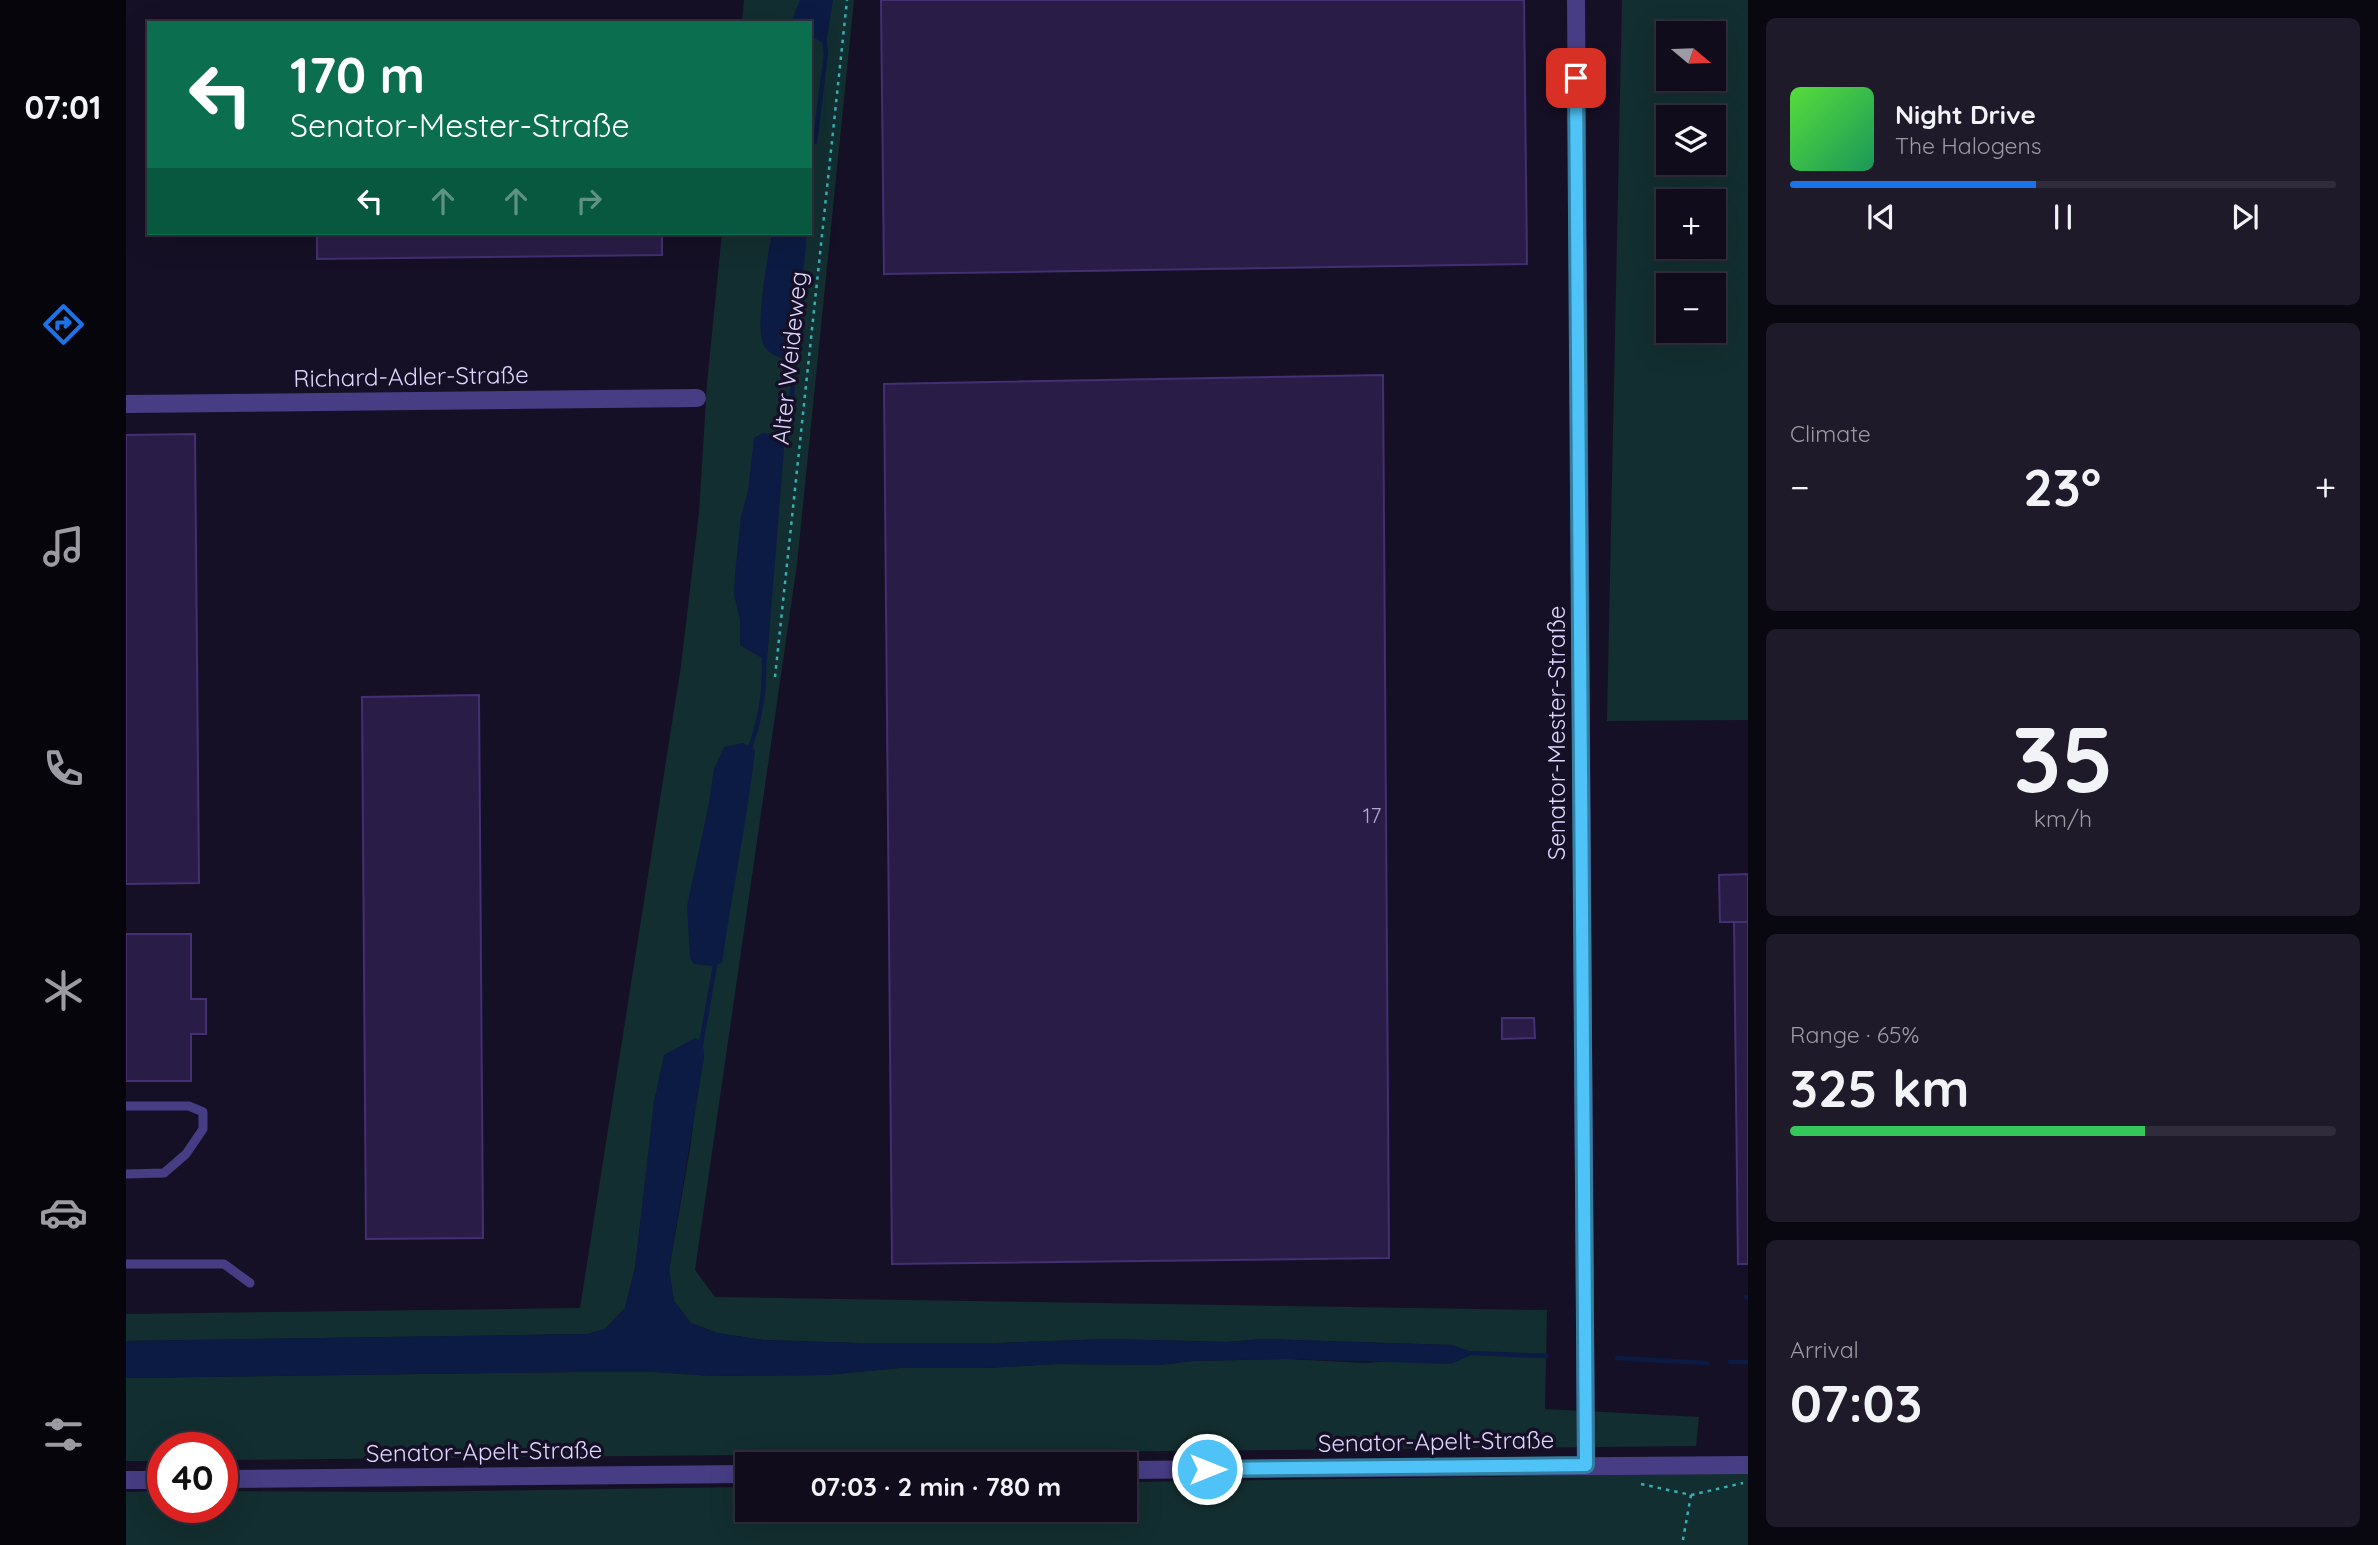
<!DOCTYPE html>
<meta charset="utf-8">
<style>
:root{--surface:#100c1c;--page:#1e1a29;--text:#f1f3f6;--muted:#9c9ba3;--line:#302c3b;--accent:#1a73e8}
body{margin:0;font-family:Quicksand,sans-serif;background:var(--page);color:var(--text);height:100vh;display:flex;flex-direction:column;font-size:26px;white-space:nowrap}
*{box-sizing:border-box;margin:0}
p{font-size:23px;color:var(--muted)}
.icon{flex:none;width:38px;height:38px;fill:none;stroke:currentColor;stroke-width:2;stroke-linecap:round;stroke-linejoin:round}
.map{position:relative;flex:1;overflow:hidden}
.side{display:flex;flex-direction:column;gap:18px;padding:18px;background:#09070f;width:630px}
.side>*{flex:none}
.guide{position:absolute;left:21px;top:21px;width:665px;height:214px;border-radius:0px;box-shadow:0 7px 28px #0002,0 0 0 2px var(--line);background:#0b6e4f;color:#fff;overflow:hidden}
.needle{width:46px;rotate:109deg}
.fabs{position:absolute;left:1530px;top:21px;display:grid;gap:14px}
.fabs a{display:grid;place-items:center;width:70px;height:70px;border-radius:0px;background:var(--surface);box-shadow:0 7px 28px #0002,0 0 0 2px var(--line);font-size:35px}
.speed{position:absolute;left:21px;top:1432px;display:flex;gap:14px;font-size:35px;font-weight:700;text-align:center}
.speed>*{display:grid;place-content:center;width:91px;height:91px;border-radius:50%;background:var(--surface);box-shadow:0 7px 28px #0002,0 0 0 2px var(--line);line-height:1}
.speed .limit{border:10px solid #d22;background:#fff;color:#111}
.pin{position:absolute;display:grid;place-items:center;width:60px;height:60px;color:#fff;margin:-30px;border-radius:14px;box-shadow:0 4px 10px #0006}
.me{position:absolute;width:77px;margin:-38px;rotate:90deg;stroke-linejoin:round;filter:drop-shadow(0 0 5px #0008)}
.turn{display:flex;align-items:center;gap:24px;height:147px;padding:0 28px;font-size:32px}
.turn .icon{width:91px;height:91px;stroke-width:2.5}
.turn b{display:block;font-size:49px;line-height:60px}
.lanes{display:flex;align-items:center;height:66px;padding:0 28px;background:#0003;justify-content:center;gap:35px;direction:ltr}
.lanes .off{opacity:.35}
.big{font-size:52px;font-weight:700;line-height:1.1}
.side .card{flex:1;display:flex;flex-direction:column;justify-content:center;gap:10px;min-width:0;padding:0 24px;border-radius:10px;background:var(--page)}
.side .dial{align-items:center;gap:0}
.dial b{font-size:91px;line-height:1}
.song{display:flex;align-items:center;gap:21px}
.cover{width:84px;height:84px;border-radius:10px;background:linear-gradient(135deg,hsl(110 70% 55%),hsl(150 70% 35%))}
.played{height:7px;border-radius:4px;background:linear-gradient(90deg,var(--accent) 45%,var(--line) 45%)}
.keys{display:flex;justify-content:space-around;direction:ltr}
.heat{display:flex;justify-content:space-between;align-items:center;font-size:38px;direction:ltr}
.charge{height:10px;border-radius:5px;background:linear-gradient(90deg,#34c759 65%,var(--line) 0)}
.trip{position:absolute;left:609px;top:1452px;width:402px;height:70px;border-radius:0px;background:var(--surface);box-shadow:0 7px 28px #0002,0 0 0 2px var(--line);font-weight:700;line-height:70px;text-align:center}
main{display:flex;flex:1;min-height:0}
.tabs{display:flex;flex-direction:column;width:126px;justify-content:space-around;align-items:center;background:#06050b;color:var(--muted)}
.tabs .icon{width:49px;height:49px}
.tabs .active{color:var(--accent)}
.tabs b{font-size:32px;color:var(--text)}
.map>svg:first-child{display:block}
.green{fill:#132e30;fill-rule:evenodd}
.water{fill:#0c1b43}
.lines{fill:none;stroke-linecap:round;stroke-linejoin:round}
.stream{stroke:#0c1b43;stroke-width:4.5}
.building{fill:#291d47;stroke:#432f72;stroke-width:2}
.path{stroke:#33b1b5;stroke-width:2.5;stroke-dasharray:3.5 5;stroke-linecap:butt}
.service{stroke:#463d84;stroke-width:9}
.minor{stroke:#463d84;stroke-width:18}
.tertiary{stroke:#463d84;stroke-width:18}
.route-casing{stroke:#337fa1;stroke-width:18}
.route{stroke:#4fc3f7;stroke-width:12}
.labels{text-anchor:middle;stroke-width:7;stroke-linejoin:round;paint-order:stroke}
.number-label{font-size:21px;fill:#b2a8d0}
.street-label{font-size:24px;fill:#dfd6fe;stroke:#161026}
</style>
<main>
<nav class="tabs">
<b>07:01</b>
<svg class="icon active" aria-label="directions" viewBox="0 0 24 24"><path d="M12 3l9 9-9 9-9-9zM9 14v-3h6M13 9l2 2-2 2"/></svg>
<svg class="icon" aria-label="music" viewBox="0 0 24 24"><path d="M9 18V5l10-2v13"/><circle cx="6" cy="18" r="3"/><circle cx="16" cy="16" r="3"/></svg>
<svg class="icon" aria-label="phone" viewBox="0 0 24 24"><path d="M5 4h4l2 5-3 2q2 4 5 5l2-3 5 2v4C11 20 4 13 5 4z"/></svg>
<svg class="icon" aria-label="climate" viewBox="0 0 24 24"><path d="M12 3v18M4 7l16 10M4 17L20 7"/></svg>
<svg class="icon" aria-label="car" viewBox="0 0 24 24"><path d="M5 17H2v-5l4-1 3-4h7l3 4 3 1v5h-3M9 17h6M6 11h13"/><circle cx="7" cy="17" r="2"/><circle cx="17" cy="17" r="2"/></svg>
<svg class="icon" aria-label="filters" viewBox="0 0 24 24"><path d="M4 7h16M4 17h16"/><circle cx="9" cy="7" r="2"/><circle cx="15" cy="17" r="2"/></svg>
</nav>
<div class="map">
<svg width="1622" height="1545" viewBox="0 0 1622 1545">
<rect width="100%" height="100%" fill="#161026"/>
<!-- green -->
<g class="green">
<path d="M618,0h110l-57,564 -102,706 20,27 832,13 -2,99 154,8 -3,29 -1474,14v-13h-59v14h-37v-83l449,-6h79l60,4 112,-1 73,-7h85l73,-4 103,1 32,-4 94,-2 81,4 108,-9 -24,-9 -187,-6 -37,3 -117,-3 -114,4h-136l-97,-3 -46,-7 -26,-10 -17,-22 -5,-31 21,-121 8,-62 -52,90 -11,91 -10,40 -20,21 -17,5 -462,7v-27l454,-6 101,-642 18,-153 8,-129 15,-151h88v-210h-68z"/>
<path d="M1496,0h126v720l-141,1zM1587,33v46h-45v-46zM1587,117v46h-45v-46zM1587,201v46h-45v-46zM1587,285v46h-45v-46z"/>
<path d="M1622,1473v72h-1622v-53l37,-1v16h59v-16l174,1 351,-5v23h378v-28z"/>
</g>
<!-- water -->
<g class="water">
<path d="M674,0h33l-7,45 -11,-7 -5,2v-17h-19z"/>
<path d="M646,233h35l-9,94 -1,36c-11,-3 -27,-7 -33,-17 -10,-16 4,-92 8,-113z"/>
<path d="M636,433l16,2 6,8v7l-17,211 -27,-16v-25l-6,-25 1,-21 6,-58 7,-25 6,-53z"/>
<path d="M617,743l12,7c-8,72 -23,142 -33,213l-12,3 -16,-2 -4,-6 -3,-52 21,-98 6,-39 10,-22z"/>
<path d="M569,1038l8,4 1,16 -35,212 5,31 17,22 26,10 46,7 97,3h136l114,-4 117,3 37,-3 187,6 25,8 -25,11 -165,-5 -94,2 -32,4 -103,-1 -73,4h-85l-73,7 -112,1 -60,-4h-79l-449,6v-37l462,-7 17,-5 20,-21 10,-40 19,-167 10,-46z"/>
</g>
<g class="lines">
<!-- stream -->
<g class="stream">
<path d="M689,142l11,-89 -2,-14"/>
<path d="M653,444c15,-25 14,-58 13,-87"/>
<path d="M623,751c12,-33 16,-60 15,-94"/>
<path d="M575,1044l15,-84"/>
<path d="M1620,1297l2,1"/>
<path d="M1347,1353l74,3"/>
<path d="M1491,1358l90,5"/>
<path d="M1604,1362h18"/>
</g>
</g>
<!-- building -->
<g class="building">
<path d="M755,0h643l3,264 -643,10z"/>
<path d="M191,233h345v22l-345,4z"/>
<path d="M1257,375l6,883 -497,6 -8,-880z"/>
<path d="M69,434l4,449 -73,1v-449z"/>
<path d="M353,695l4,543 -117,1 -4,-542z"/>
<path d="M1622,874v48h-28l-1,-47z"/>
<path d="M1608,922h14v342h-10z"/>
<path d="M0,934h65v65h15v35h-15v47h-65z"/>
<path d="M1376,1018h32l1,20 -33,1z"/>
</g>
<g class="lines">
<!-- path -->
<g class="path">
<path d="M649,677l72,-677"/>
<path d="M631,1461l358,-5"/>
<path d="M1515,1484l50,11 -9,50"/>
<path d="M1565,1495l52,-12"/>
</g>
<!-- service -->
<g class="service">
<path d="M0,1106h63l14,6v17l-17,25 -22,19 -38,1"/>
<path d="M0,1264h98l26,19"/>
</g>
<!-- minor -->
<g class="minor">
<path d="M1450,0l10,1465"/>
<path d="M0,404l571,-6"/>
</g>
<!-- tertiary -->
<g class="tertiary">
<path d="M999,1470l623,-5"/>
<path d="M96,1479l525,-5"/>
<path d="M0,1480h37"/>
</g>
</g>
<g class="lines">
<defs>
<path id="route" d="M1081,1469l379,-4 -10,-1387"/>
</defs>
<!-- route casing -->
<use href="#route" class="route-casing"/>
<!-- route -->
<use href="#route" class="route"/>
</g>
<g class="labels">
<!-- number labels -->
<g class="number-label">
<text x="1246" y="823">17</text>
</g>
<!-- street labels -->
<g class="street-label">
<text transform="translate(664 358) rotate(-84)" y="8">Alter Weideweg</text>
<text transform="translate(285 377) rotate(-1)" y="8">Richard-Adler-Straße</text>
<text transform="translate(1431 733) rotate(-90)" y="8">Senator-Mester-Straße</text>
<text transform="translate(1310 1442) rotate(-1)" y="8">Senator-Apelt-Straße</text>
<text transform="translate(358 1452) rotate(-1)" y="8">Senator-Apelt-Straße</text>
</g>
</g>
</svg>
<div class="fabs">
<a><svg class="needle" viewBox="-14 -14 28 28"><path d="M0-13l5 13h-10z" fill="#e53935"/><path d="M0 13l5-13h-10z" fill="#9c9ba3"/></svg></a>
<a><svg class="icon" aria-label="layers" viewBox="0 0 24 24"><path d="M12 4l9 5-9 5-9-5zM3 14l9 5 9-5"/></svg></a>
<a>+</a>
<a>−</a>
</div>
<div class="speed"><div class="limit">40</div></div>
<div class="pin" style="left:1450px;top:78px;background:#d93025"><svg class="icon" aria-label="arrive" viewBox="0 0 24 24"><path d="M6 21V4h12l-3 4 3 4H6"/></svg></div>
<svg class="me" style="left:1081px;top:1469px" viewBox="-20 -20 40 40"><circle r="17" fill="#4fc3f7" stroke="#fff" stroke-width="3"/><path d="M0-11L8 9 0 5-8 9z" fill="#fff"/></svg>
<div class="trip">07:03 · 2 min · 780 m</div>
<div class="guide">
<div class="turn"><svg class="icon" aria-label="left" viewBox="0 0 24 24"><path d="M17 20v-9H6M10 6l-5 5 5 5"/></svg><div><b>170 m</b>Senator-Mester-Straße</div></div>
<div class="lanes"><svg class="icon" aria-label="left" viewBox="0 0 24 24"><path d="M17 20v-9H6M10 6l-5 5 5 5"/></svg><svg class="icon off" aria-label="ahead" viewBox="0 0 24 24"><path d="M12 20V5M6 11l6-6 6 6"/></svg><svg class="icon off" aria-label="ahead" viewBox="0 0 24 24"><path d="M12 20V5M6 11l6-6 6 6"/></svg><svg class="icon off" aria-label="right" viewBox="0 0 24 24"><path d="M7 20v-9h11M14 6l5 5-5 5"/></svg></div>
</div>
</div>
<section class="side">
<div class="card">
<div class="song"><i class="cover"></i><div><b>Night Drive</b><p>The Halogens</p></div></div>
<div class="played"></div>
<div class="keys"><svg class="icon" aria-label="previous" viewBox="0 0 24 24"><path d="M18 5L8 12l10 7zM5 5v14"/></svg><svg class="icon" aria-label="pause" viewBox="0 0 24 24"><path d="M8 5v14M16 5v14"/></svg><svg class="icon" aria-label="next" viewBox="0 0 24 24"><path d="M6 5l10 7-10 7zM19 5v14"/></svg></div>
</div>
<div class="card"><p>Climate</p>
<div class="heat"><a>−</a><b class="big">23°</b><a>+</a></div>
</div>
<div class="card dial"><b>35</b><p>km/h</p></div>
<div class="card"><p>Range · 65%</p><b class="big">325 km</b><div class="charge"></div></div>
<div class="card"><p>Arrival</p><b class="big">07:03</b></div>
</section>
</main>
